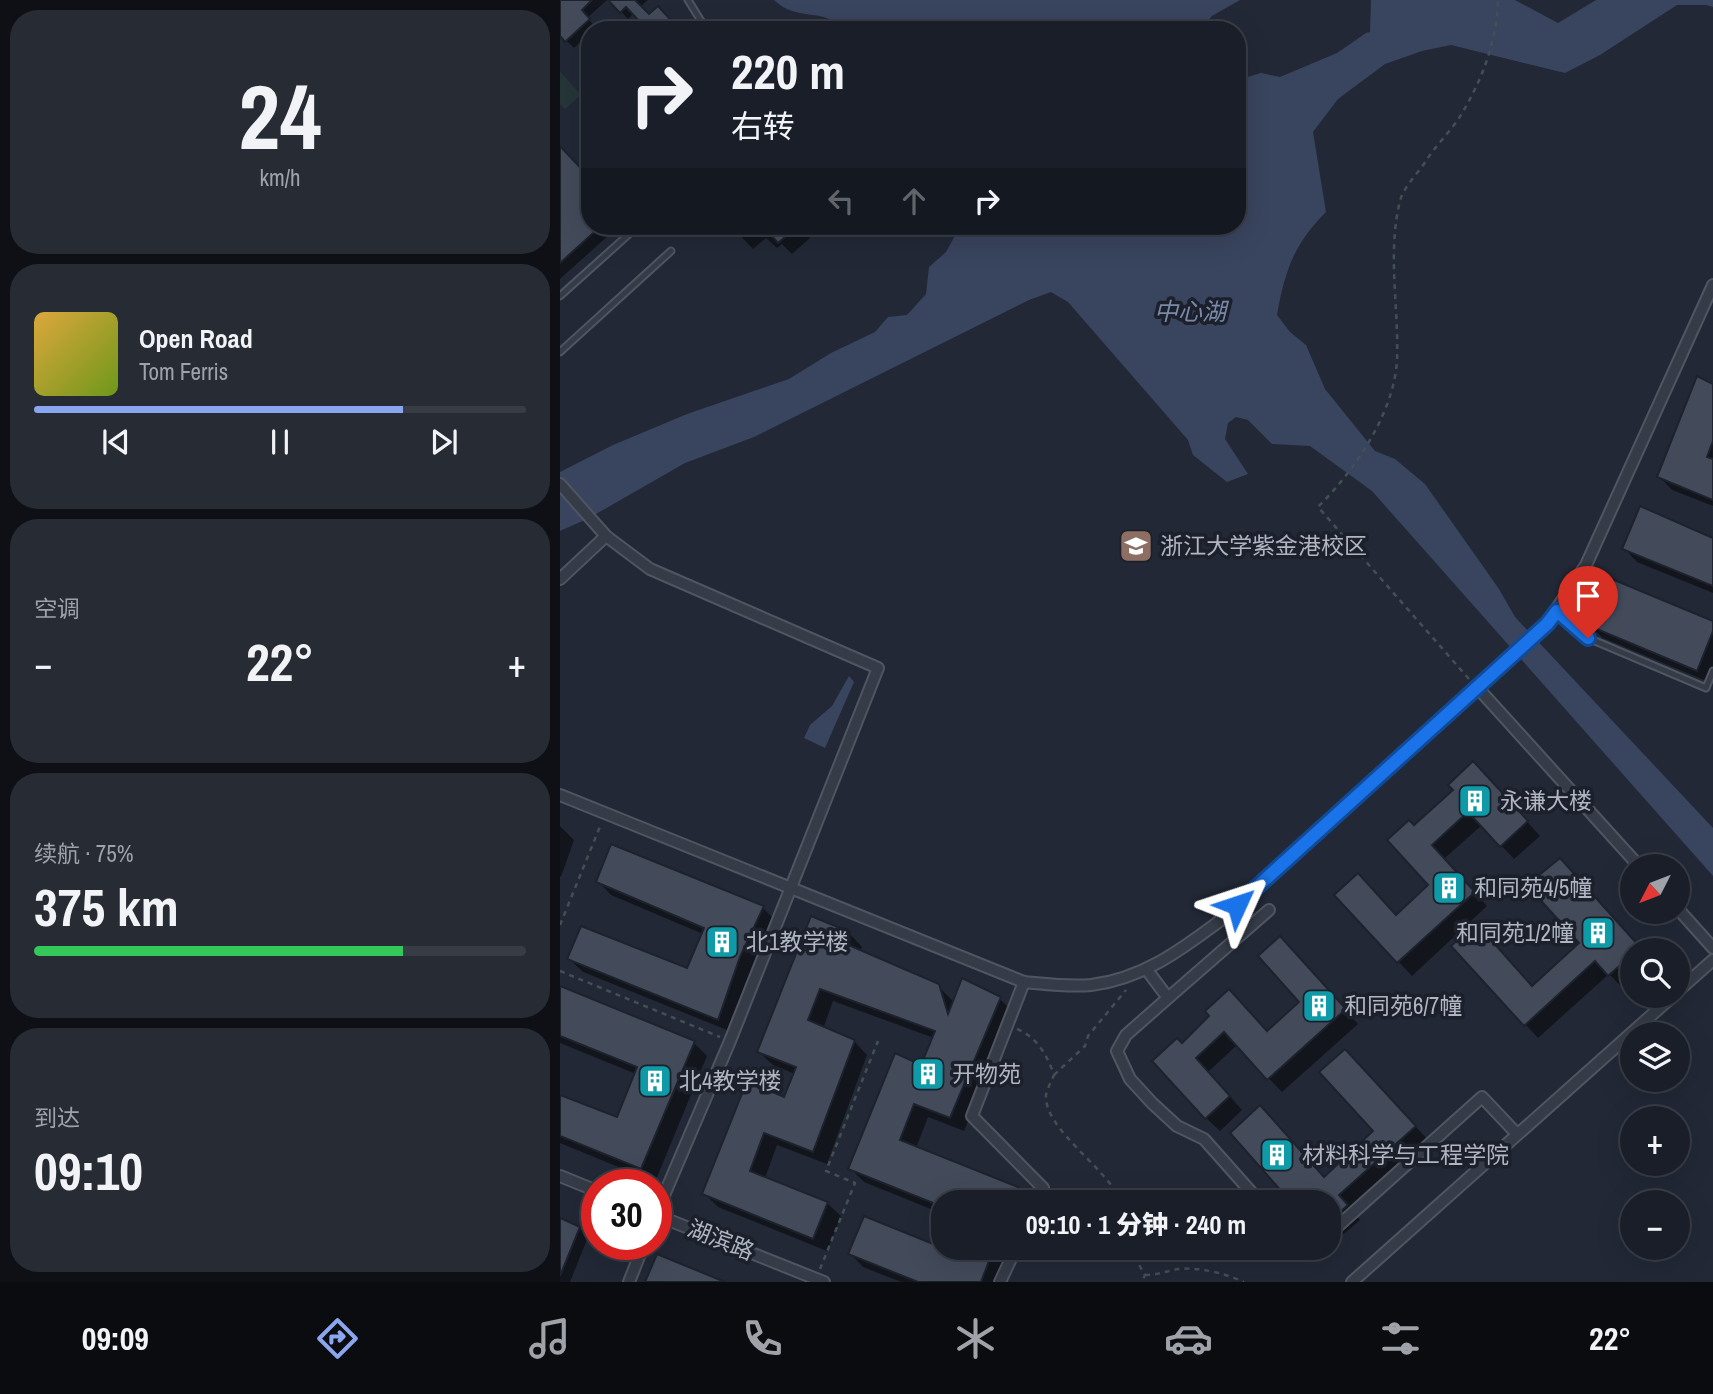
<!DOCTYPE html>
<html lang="zh">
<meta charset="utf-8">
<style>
:root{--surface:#1a1e28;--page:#272b34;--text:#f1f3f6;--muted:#9fa2a8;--line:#383c45;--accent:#8aa6ee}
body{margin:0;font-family:"Archivo Narrow","Noto Sans SC",sans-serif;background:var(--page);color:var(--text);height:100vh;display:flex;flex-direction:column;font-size:26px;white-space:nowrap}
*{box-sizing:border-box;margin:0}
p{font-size:23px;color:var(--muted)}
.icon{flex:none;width:38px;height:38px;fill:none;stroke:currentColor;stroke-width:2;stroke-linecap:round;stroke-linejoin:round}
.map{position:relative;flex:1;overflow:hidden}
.side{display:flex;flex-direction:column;gap:10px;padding:10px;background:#0e1016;width:560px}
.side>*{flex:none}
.hud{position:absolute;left:21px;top:21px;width:665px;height:214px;border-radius:28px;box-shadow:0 7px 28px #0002,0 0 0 2px var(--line);background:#1a1e28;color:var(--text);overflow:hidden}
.needle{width:46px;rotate:228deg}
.tools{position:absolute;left:1060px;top:854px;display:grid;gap:14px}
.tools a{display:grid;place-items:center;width:70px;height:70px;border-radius:50%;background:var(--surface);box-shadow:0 7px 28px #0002,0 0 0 2px var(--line);font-size:35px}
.speed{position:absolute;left:21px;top:1169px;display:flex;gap:14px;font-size:35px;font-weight:700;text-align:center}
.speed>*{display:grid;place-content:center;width:91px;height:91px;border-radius:50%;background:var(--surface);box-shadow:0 7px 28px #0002,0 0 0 2px var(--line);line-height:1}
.speed .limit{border:10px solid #d22;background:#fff;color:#111}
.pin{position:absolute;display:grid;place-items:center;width:60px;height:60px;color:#fff;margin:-72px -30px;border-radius:50% 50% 50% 0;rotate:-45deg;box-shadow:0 0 7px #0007}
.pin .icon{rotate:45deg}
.me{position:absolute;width:77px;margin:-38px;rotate:48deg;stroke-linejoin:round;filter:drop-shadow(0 0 5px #0008)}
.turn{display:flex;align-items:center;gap:24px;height:147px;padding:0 35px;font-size:32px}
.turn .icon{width:91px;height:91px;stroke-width:2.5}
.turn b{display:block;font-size:49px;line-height:60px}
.lanes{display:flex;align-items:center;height:66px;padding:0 35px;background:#0003;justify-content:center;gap:35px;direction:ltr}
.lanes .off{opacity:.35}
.big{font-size:52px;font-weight:800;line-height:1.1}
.side .widget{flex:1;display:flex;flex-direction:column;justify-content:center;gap:10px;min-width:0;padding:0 24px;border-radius:28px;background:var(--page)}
.side .dial{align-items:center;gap:0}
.dial b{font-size:91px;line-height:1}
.song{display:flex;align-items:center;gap:21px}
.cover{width:84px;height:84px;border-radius:10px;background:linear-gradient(135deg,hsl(40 70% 55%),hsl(80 70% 35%))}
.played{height:7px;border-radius:4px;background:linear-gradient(90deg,var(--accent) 75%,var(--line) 75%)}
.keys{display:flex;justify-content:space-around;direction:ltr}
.heat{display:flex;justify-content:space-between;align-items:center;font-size:38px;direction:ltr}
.charge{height:10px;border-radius:5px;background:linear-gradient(90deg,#34c759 75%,var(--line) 0)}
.trip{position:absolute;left:371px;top:1190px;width:410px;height:70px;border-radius:28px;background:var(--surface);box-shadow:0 7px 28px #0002,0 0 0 2px var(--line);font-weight:800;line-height:70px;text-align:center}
.dock{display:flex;height:112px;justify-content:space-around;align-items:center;background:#0a0c10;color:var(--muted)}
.dock .icon{width:49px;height:49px}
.dock .selected{color:var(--accent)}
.dock b{font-size:32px;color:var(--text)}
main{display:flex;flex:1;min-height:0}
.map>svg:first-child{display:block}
.green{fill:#253538}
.water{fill:#39445e}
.shadow{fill:#0007}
.building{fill:#434b5b;stroke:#1d222d;stroke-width:2}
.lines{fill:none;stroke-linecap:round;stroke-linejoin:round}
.service-casing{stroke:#505561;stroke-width:9}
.minor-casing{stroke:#505561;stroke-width:14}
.path{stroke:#425054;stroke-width:2.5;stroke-dasharray:5 5;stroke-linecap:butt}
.service{stroke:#353b47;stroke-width:5}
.minor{stroke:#353b47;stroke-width:10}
.route-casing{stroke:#114b97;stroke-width:18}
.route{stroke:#1a73e8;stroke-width:12}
.labels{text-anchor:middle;stroke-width:7;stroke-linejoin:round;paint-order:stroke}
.poi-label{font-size:23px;fill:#b0b5c3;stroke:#1b202b;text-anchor:start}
.street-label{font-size:23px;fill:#b0b5c3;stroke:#1b202b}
.water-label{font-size:24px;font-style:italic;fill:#7a89aa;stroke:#1b202b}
</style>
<main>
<section class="side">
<div class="widget dial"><b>24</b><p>km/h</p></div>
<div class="widget">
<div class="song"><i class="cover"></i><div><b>Open Road</b><p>Tom Ferris</p></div></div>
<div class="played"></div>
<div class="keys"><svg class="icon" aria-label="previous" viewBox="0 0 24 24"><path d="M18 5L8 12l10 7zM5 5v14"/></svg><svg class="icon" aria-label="pause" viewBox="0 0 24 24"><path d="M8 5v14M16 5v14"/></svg><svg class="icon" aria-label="next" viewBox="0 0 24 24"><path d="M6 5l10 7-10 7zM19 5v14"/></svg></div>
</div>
<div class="widget"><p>空调</p>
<div class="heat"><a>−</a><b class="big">22°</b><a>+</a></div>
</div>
<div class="widget"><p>续航 · 75%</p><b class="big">375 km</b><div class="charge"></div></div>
<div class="widget"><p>到达</p><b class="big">09:10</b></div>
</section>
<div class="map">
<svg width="1153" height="1282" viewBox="0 0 1153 1282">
<rect width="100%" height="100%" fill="#222836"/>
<!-- green -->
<path class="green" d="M0,71l21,24 -16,14 -5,-5z"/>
<!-- water -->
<g class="water">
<path d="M214,0h466l-28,16 -12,14h-355c-22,-24 -47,-7 -71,-30z"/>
<path d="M811,0h144l43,23 38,-23h117v7l-7,-2h-29l-77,50 -35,18 -114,-28 -29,6 -37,13 -47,35 -25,33 13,80c-32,32 -41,58 -49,103l13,17 16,13 19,44 50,62 20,8 30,25 74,105 16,28 198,211v48l-341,-385 -62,-45 -38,-2 -24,-24 -12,-3 -8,6 -3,16 23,35 -21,8 -34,-27 -5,-15 -120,-138 -17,-10 -22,8 -275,137 -69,26 -96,55 -29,13v-59l53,-27 74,-31 102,-35 42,-26 44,-21 13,-15 19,-2 19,-21 3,-27 17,-15 12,-22 -2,-4h281v-146l24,-7 19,4 57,-24 29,-20 4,-1z"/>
<path d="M289,676l5,6 -29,66 -21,-10 6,-13 22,-19z"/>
</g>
<!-- shadow -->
<g class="shadow">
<path d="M0,0h47l-20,18 9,9 -6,3v3l-16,15 -14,-14z"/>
<path d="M50,0h38l-8,7 3,15 -9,-9 -6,6z"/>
<path d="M0,147l30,79h29l-59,53z"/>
<path d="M171,226h68l11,12 -18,16 -10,-10 -5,4 -11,-10 -13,11z"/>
<path d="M1153,386v120l-41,-16 -13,-14z"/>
<path d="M1153,540v53l-76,-31 -13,-14z"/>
<path d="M1153,623v54l-2,6 -108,-45 -14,-13z"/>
<path d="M927,777l53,59 -26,23 -32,-34 -38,34 43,47 -75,70 -75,-80 60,21 34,-32 -17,-58z"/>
<path d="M0,826l14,14 -13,37 -1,-1z"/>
<path d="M1014,874l67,76h-8v29l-10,9 -14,-14 -71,64 -85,-92 79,42 50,-45z"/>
<path d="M38,881l165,27 13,13 -44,111 -149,-60 -14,-13 119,11 15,-36 -92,-39z"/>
<path d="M289,933l13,14 -2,5 78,34 14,14 1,5 47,-6 13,13 -49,119 -36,-14 -12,31 101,41 14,13h-88v12l-79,-32 -14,-14 72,-100 12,-30 -101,-37 -10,28 31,12 13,14 -40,109 -50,-19 -12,33 62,25 14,13 -14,35 -109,-44 -14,-14 81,-94 10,-25 -22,-9 -14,-13z"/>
<path d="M734,952l64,72 -76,68 -45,-47 -29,27 34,38 -22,21 -14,-13 -24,-73 30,-29 55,17 35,-31z"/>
<path d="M0,988l134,55 13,13 -52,126 -95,-39v-46l58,22 18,-45 -76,-31z"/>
<path d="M799,1065l69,75 -77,69 9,11 -28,24 -4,-4v-38h-35l-61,-68 93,45 51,-48z"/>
<path d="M0,1220l19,8 9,9 -18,45h-10z"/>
<path d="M390,1248h63l-14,34h-98l-38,-15 -13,-14 99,-1z"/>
</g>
<!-- building -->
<g class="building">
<path d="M0,0h32l-10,10 8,9 -25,23 -5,-6z"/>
<path d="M48,0h27l14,14 9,-8 22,24h-48l8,-8 -14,-15 -6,6z"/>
<path d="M0,146l30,32v48h11l-41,37z"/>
<path d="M203,226h35l-20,17z"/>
<path d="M1137,376l16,8v57l-6,16 6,2v41l-56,-23z"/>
<path d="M1080,506l73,32v48l-91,-37z"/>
<path d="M1047,577l106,44v10l-16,40 -110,-46z"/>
<path d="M913,761l55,60 -28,26 -32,-35 -36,33 43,47 -78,71 -63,-68 24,-22 38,42 32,-30 -41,-45 22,-20 5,5 39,-35 -5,-5z"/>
<path d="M51,844l153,62 -24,51 -22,63 -151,-61 14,-33 106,42 17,-40 -108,-46z"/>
<path d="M1000,858l80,89 -7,3v4l-25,22 -13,-15 -71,65 -73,-80 25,-23 56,63 47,-43 -52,-58z"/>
<path d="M251,916l39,16 -4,12 93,40 9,30 14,-36 39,19 -51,121 -36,-14 -14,36 118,47 -6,15h-69v5l-95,-38 47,-116 26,12 14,-34 -115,-42 -12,31 47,20 -42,112 -49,-19 -14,38 78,31 -15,37 -111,-45 45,-113 37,16 12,-30 -39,-15z"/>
<path d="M720,936l66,73 -79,71 -43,-48 -28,26 34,38 -25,23 -53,-58 25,-23 5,5 27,-27 -4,-5 24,-22 38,42 32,-29 -41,-46z"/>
<path d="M0,986l135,55 -54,128 -81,-33v-41l57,22 20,-50 -77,-31z"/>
<path d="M785,1049l71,77 -77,69 9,10 -20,18v-21h-37l-61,-69 30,-28 64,72 49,-46 -54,-59z"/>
<path d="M304,1216l79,32h51l-13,34h-63l-70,-28z"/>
<path d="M0,1218l20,9 -20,49z"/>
<path d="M97,1254l68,28h-80z"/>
</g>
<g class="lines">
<defs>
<g id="service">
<path d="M128,0l13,21 9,9"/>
<path d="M0,296l78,-70"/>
<path d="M0,352l111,-101"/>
<path d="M997,611l31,27 118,50 7,-17"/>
</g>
<g id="minor">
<path d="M0,484l46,52 44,33 228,99 -148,373 -74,173"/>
<path d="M0,579l46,-43"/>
<path d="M916,686l163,180"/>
<path d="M0,795l464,187c22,2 45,5 67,3 50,-6 87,-33 126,-62l330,-300 39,-58 127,-280"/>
<path d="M1118,909l35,39"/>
<path d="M587,970l21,28 -42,37 -9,16 13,28 22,24 25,23 27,13 56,63"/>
<path d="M464,982l-52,134 71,72 -6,14"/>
<path d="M1118,991l35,-31"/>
<path d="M608,998l101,-88"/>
<path d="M0,1176l37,15"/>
<path d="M96,1215l168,67"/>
<path d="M768,1235l154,-138 35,37"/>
<path d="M741,1248l5,7 8,-7"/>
<path d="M69,1282l15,-38"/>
<path d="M440,1282l16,-34"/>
<path d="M792,1282l321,-286"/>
</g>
</defs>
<!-- service casing -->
<use href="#service" class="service-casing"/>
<!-- minor casing -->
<use href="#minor" class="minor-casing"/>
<!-- path -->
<g class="path">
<path d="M909,679l-151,-172c36,-36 76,-93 79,-147 2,-52 -10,-107 3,-159 3,-13 18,-28 26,-40 10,-16 25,-30 35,-46 21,-35 36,-74 37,-115"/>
<path d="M0,925l41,-101"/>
<path d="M0,971l160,66"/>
<path d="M457,1029c20,8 30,26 37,46 -2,5 -7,14 -8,20 -2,35 62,73 75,107"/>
<path d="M494,1075l31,-29 3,-10 38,-46"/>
<path d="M569,1248l16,27 -3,7"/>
<path d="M260,1269l35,-86 -29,-12 52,-130"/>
<path d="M585,1275c12,0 22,-4 33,-6 22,-2 46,4 66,13"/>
</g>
<!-- service -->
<use href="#service" class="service"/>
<!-- minor -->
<use href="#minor" class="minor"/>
</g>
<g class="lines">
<defs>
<path id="route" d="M677,905l310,-281 10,-13 31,27"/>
</defs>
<!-- route casing -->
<use href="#route" class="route-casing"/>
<!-- route -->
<use href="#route" class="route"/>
</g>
<!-- icons -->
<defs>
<symbol id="university-square" viewBox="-11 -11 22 22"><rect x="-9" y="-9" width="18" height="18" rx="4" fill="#8d6e63" stroke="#1b202b"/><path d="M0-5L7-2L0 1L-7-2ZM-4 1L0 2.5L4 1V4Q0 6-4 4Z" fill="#fff"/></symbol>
<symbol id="building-square" viewBox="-11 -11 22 22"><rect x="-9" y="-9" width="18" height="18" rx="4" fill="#0f9aa8" stroke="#1b202b"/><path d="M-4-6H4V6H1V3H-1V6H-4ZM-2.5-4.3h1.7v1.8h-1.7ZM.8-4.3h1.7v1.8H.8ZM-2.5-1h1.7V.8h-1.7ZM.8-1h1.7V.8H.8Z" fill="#fff"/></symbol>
</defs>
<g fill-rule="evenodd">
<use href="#university-square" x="557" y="527" width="38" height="38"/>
<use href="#building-square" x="896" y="782" width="38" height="38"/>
<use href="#building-square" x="870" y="869" width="38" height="38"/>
<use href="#building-square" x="1019" y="914" width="38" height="38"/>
<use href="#building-square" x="143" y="923" width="38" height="38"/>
<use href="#building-square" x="740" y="987" width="38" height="38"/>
<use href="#building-square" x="349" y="1055" width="38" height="38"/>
<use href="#building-square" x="76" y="1062" width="38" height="38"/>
<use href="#building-square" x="698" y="1136" width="38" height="38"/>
</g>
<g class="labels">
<!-- poi labels -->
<g class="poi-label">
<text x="600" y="554">浙江大学紫金港校区</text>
<text x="940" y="809">永谦大楼</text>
<text x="914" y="896">和同苑4/5幢</text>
<text x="1014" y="941" text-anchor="end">和同苑1/2幢</text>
<text x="186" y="950">北1教学楼</text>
<text x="784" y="1014">和同苑6/7幢</text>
<text x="392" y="1082">开物苑</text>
<text x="119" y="1089">北4教学楼</text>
<text x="742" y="1163">材料科学与工程学院</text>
</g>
<!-- street labels -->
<g class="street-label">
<text transform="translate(161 1240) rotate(22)" y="8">湖滨路</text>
</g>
<!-- water labels -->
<g class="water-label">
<text x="630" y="320">中心湖</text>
</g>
</g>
</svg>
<div class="tools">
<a><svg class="needle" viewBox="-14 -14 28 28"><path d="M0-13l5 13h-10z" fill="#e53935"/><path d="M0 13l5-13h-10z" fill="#9fa2a8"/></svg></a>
<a><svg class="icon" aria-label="search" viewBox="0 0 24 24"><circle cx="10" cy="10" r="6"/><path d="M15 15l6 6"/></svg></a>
<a><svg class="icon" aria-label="layers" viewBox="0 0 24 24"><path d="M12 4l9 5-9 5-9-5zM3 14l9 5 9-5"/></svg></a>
<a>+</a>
<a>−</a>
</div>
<div class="speed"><div class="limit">30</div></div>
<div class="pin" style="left:1028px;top:638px;background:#d93025"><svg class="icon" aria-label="arrive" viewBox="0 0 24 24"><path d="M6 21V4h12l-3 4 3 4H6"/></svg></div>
<svg class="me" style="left:677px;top:905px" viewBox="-20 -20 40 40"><path d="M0-17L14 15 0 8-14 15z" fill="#1a73e8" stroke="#fff" stroke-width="4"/></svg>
<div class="trip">09:10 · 1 分钟 · 240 m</div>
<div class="hud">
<div class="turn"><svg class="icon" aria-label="right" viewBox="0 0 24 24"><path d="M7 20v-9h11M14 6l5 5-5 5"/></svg><div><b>220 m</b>右转</div></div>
<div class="lanes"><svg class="icon off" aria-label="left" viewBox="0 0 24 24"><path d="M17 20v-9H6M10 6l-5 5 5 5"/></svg><svg class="icon off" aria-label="ahead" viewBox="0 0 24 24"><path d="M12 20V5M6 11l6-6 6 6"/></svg><svg class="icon" aria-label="right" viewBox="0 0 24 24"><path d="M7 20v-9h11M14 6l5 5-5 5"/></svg></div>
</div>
</div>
</main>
<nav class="dock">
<b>09:09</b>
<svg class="icon selected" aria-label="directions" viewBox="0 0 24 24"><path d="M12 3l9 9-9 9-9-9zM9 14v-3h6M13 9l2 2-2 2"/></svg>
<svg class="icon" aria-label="music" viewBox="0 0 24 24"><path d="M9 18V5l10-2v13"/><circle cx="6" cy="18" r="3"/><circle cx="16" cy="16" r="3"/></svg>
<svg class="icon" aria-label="phone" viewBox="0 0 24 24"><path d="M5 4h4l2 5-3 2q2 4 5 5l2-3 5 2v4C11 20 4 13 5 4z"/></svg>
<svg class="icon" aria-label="climate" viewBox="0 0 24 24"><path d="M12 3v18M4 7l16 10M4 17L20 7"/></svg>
<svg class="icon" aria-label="car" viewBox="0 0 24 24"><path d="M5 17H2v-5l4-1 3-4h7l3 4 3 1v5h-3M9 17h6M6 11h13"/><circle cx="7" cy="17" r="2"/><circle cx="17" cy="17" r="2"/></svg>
<svg class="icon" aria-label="filters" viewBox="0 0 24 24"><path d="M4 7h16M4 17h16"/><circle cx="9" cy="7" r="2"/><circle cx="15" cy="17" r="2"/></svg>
<b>22°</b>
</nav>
